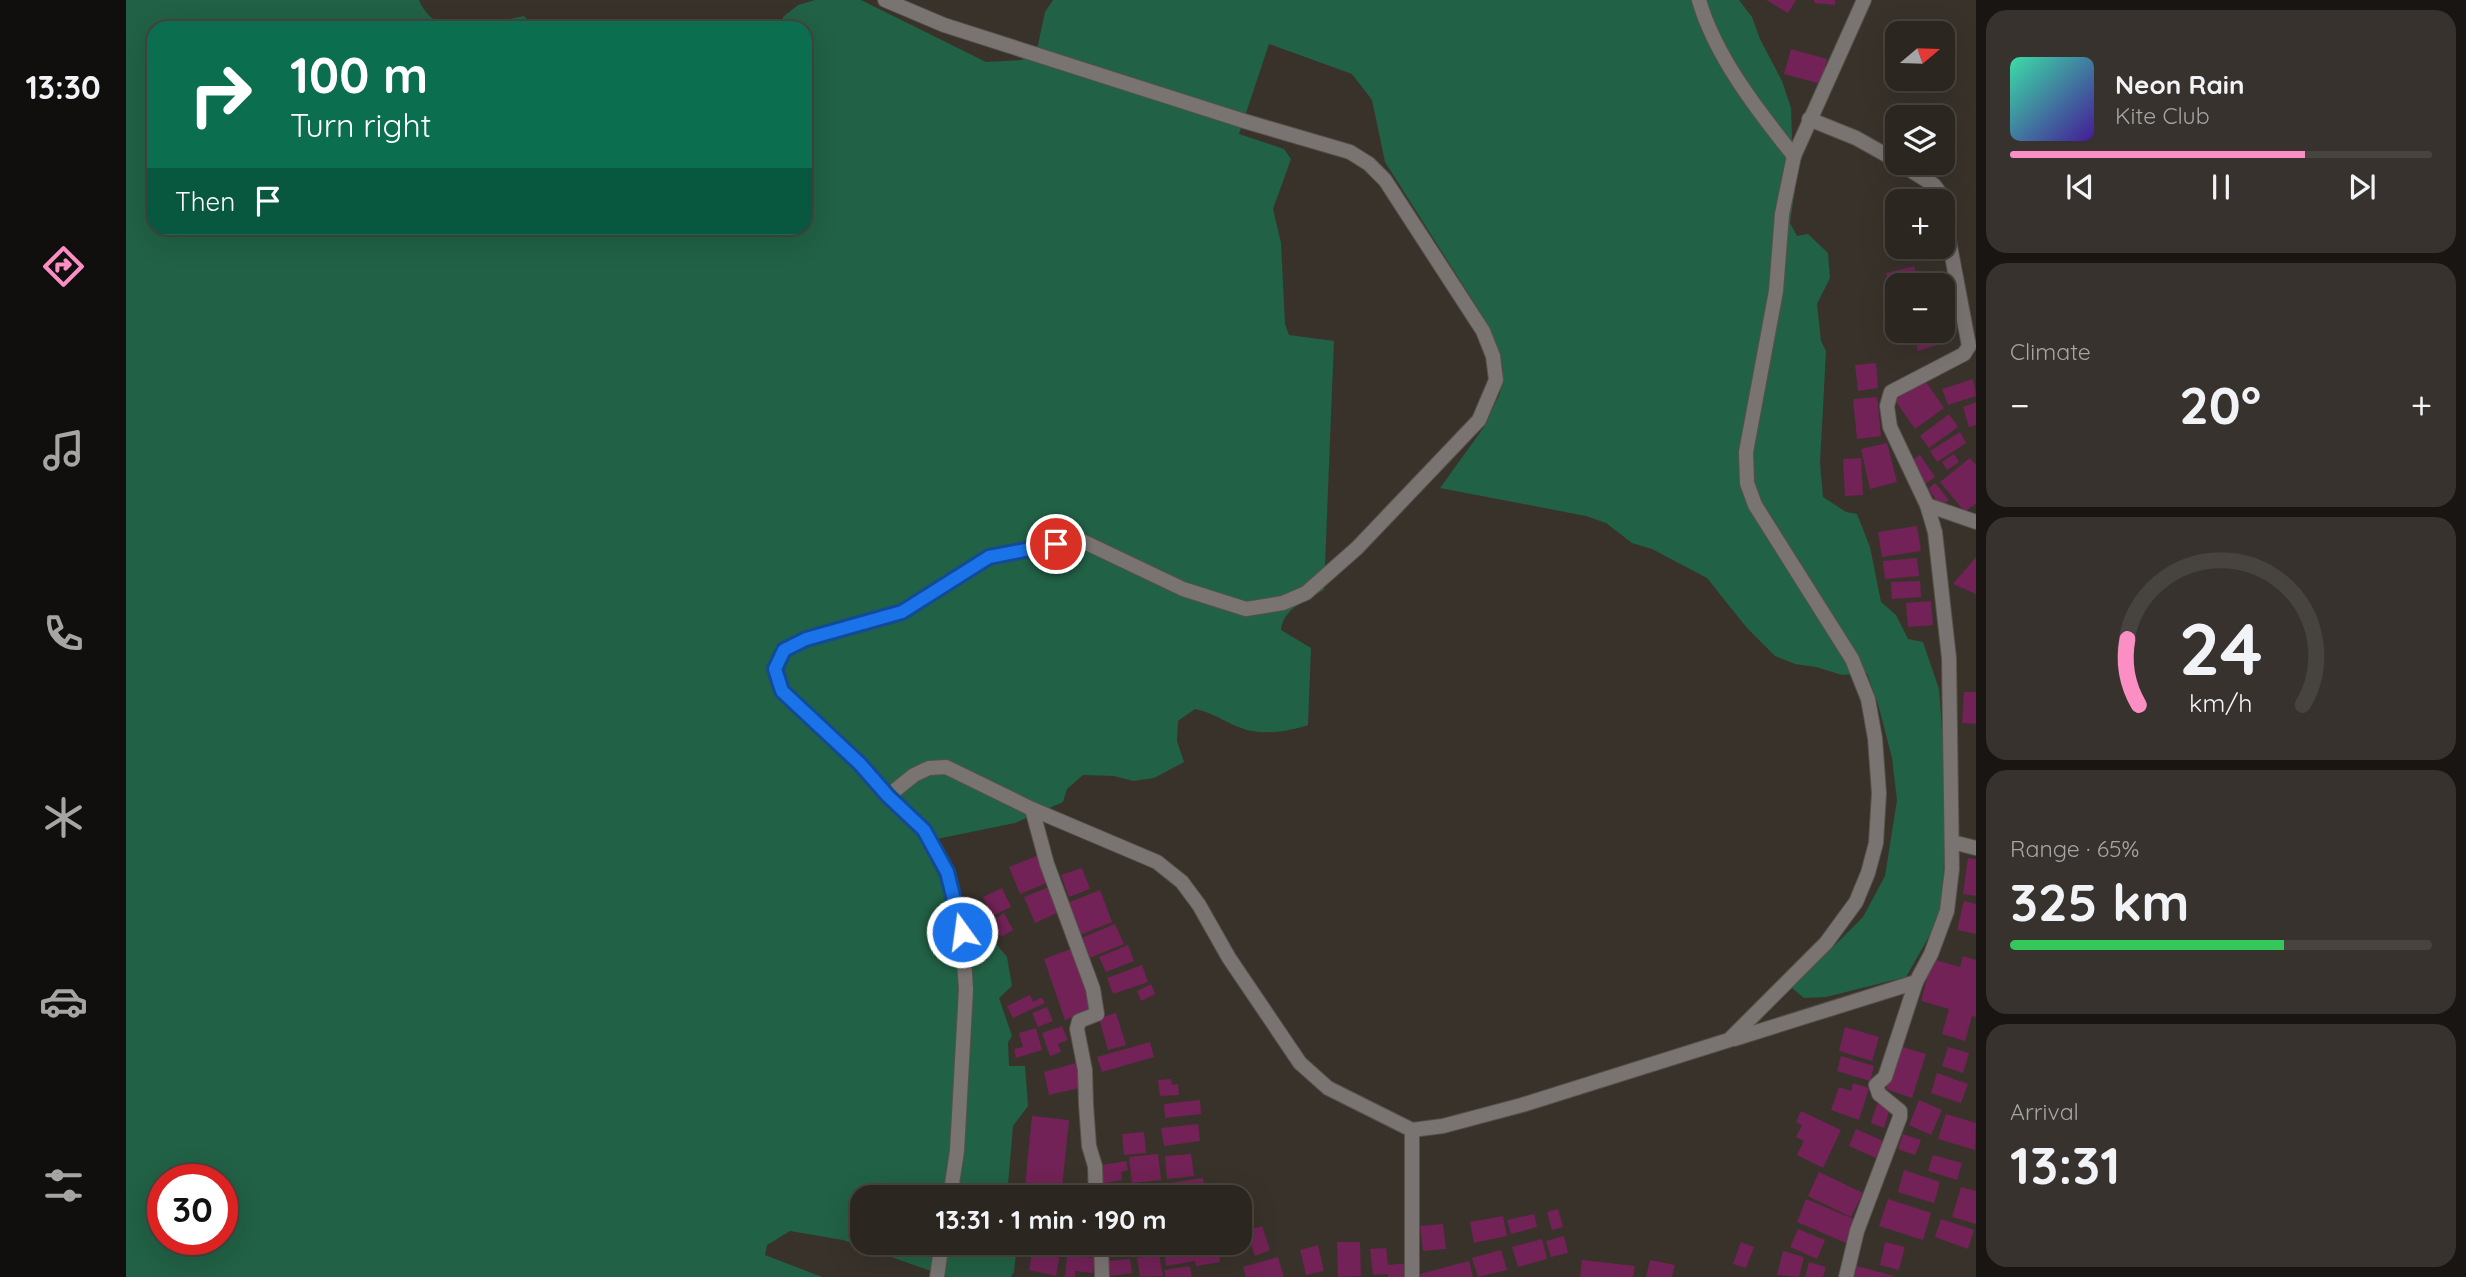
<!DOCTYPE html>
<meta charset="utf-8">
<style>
:root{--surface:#2b2620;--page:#37322d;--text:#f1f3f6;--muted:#a6a5a5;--line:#47433e;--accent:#fb8fc4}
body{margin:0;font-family:Quicksand,sans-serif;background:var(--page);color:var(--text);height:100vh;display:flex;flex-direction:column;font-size:26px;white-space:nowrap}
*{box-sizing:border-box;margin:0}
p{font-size:23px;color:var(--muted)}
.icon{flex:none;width:38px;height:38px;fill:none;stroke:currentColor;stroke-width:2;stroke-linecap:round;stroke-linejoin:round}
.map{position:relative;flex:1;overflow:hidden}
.details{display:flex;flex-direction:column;gap:10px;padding:10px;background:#181512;width:490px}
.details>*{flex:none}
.top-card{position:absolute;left:21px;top:21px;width:665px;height:214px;border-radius:21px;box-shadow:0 7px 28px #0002,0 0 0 2px var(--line);background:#0b6e4f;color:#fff;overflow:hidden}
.needle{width:46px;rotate:71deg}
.controls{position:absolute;left:1759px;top:21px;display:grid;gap:14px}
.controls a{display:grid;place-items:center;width:70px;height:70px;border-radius:14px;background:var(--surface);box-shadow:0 7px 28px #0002,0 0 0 2px var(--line);font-size:35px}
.speed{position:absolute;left:21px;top:1164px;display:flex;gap:14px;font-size:35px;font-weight:700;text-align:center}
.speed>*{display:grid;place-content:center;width:91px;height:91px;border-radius:50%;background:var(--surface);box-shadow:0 7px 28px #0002,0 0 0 2px var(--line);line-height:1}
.speed .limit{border:10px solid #d22;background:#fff;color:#111}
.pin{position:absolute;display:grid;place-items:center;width:60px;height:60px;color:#fff;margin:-30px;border:4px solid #fff;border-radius:50%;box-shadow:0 2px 7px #0007}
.me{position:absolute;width:77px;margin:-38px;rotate:346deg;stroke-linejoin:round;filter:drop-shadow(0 0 5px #0008)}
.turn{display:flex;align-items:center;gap:24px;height:147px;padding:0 28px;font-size:32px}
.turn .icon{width:91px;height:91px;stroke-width:2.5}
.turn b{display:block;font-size:49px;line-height:60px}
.then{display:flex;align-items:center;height:66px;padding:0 28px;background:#0003;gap:14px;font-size:26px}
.big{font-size:52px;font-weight:800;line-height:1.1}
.details .card{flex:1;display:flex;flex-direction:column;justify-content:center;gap:10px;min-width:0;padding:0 24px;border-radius:21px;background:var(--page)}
.details .dial{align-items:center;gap:0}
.dial svg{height:182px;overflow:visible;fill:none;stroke:var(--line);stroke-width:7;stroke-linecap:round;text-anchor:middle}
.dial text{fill:var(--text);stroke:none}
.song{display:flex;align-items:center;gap:21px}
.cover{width:84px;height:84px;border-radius:10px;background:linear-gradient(135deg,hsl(160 70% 55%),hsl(260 70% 35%))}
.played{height:7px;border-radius:4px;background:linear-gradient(90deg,var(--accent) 70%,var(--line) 70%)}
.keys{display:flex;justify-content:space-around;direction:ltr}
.heat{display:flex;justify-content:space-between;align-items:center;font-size:38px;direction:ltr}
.charge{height:10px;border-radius:5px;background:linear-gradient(90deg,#34c759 65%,var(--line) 0)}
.trip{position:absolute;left:724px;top:1185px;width:402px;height:70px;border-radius:21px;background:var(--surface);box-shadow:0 7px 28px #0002,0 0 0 2px var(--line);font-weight:800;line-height:70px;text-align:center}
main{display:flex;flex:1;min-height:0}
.tab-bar{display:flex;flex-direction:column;width:126px;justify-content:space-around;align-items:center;background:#110f0d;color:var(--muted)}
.tab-bar .icon{width:49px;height:49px}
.tab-bar .selected{color:var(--accent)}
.tab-bar b{font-size:32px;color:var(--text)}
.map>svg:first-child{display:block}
.green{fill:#216145;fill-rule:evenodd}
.building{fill:#722256}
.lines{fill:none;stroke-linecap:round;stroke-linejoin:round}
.minor-casing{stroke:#575049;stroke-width:16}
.minor{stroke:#797471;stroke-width:14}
.route-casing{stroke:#114b97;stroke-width:18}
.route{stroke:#1a73e8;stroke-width:12}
</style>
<main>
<nav class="tab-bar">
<b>13:30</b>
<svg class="icon selected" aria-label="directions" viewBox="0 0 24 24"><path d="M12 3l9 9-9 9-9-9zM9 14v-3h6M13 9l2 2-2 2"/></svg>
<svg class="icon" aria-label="music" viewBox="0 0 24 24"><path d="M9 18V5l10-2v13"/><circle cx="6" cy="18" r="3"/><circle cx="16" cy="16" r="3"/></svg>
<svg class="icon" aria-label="phone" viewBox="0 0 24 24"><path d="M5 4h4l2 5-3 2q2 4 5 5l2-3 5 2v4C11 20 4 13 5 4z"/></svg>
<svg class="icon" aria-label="climate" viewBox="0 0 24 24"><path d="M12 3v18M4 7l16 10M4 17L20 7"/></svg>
<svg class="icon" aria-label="car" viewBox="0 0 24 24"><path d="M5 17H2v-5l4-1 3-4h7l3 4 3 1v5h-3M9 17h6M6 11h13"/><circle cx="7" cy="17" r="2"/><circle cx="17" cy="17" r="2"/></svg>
<svg class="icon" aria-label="filters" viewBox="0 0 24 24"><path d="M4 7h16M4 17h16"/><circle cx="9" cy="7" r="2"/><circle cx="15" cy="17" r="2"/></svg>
</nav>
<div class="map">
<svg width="1850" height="1277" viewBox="0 0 1850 1277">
<rect width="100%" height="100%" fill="#39322b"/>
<!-- green -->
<g class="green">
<path d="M0,0h293c8,19 20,24 39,28h-304v200h651v-200h-23l1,-11 15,-12 17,-5h46l125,62 36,-2 16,-15 7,-33 8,-12h686l13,17 8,22 22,42 9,27 1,31 -9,31 12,18 -5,35 7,13 11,-2 20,19 2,25 -13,26 4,37 5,10 -6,112 3,34 23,15 11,2 13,33 11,55 15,13 12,24 15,3 16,47 5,66 2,91 -7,73 -33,58 -80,20 -22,1 -12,-10 71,-71 22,-41 12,-76 -5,-42 -14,-54 -11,-31 -25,2 -26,-8 -21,-3 -20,-8 -28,-28 -40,-50 -55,-29 -20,-6 -26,-20 -20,-7 -146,-28 44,-61 16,-34 3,-25 -23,-56 -95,-150 -13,-62 -20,-26 -83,-30 -30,90 45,15 7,10 -18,50 8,34 4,81 4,11 45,6 -10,249c-18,10 -41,19 -43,40l30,18 -3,77c-18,6 -41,10 -61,5 -18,-5 -32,-17 -52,-21l-17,12 -1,20 7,21 -30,16 -21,3 -19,-5 -31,-1 -16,14 -4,13 -48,21 -93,19 25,51 6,27 34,13 20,24 5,29 -13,12 13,38 -4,6 1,24h16l3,40 -15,20 -6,71h-144v45l154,1 -3,29 -3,5h-63l-105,-37 -53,-9 -23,14 -2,10 57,22h-696zM37,1180h59v59h-59z"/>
<path d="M398,16l10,12h-69z"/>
</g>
<!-- building -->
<g class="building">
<path d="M1640,0h30l-8,13z"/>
<path d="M1688,0h21v5l-21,-2z"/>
<path d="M1665,49l36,10 -6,25 -37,-10z"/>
<path d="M1788,266l5,19h-22v23l-3,1 -8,-36z"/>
<path d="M1786,331h32l3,11 -29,9z"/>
<path d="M1750,363l2,25 -20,3 -3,-26z"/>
<path d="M1798,379l20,29 -29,21 -20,-29z"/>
<path d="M1847,379l3,17 -28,9 -6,-16z"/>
<path d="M1751,397l4,39 -24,3 -4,-40z"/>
<path d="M1850,402v23l-7,2 -6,-20z"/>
<path d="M1823,414l9,13 -29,21 -9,-12z"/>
<path d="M1834,432l6,11 -29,19 -7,-11z"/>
<path d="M1761,443l10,39 -27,7 -9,-40z"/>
<path d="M1828,454l5,8 -12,8 -5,-8z"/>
<path d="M1794,455l15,22 -10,7 -15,-22z"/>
<path d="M1735,458l2,37 -18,1 -2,-37z"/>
<path d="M1844,458l6,7v38l-11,9 -25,-30z"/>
<path d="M1809,483l14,17 -8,6 -13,-17z"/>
<path d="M1791,526l4,25 -39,6 -4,-25z"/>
<path d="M1850,557v37l-23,-10z"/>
<path d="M1791,558l2,18 -34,3 -2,-18z"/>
<path d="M1794,581l1,16 -29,2 -1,-17z"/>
<path d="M1805,601l2,24 -25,2 -2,-24z"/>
<path d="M1838,692h12v32l-14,-1z"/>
<path d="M913,855l10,27 -29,12 -11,-27z"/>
<path d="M1842,858l8,1v37l-13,-2z"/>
<path d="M956,868l8,21 -21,8 -8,-22z"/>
<path d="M923,887l10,25 -24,11 -11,-26z"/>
<path d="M876,888l9,19 -19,9 -9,-19z"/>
<path d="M974,890l12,32 -32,13 -13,-32z"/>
<path d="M1838,901l12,3v30l-19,-4z"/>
<path d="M878,913l9,17 -12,7 -9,-16z"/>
<path d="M989,924l9,20 -37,15 -8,-20z"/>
<path d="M1002,945l6,16 -28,11 -7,-15z"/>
<path d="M945,949l21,61 -27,10 -21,-61z"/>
<path d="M1837,956l13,4v57l-4,-1 -7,25 -23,-7 7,-25 -28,-8 11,-42 28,8z"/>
<path d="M1016,965l6,17 -35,12 -6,-16z"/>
<path d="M1025,984l4,10 -14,7 -4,-10z"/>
<path d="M904,995l3,7 9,-5 3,6 -32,15 -6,-12z"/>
<path d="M921,1007l6,14 -15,6 -6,-14z"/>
<path d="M990,1013l10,32 -18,5 -9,-32z"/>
<path d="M936,1026l6,14 -10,4 3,8 -11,4 -8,-23z"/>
<path d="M1719,1027l34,10 -7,24 -33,-10z"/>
<path d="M910,1028l6,22 -26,8 -2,-9 9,-2 -4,-14z"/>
<path d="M1024,1042l4,15 -52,15 -5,-15z"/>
<path d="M1773,1046l27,8 -14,44 -26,-9z"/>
<path d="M1822,1047l21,6 -6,20 -21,-7z"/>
<path d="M1715,1056l33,10 -4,15 -33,-10z"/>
<path d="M950,1063l7,24 -34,8 -5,-23z"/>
<path d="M1811,1073l31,11 -7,19 -30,-10z"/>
<path d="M1045,1079l1,6 6,-1 1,11 -19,1 -2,-16z"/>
<path d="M1727,1083l16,5 -10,32 -28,-10 8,-23 12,4z"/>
<path d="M1074,1100l1,14 -36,4 -1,-14z"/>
<path d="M1793,1100l23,10 -11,25 -22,-10z"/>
<path d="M1751,1104l13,4 -6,20 -13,-5z"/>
<path d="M1675,1111l40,19 -18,38 -26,-13 7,-14 -8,-4 6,-12 -6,-3z"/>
<path d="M1820,1114l30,9 -1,27 -37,-11z"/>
<path d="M906,1116l37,4 -8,77h-37z"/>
<path d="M1072,1124l2,17 -36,5 -3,-18z"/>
<path d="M1730,1129l27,12 -7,17 -27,-12z"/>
<path d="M1018,1132l2,21 -22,2 -2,-21z"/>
<path d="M1777,1134l18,6 -6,15 -17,-6z"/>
<path d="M1032,1154l3,26 -29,3 -3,-26z"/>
<path d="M1065,1154l3,22 -27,3 -2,-23z"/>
<path d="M1807,1155l29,8 -5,17 -29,-9z"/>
<path d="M1000,1161l2,9 -7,2 1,8 -22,4 -3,-18z"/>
<path d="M1778,1170l36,12 -6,21 -36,-11z"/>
<path d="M1693,1172l44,21 -12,24 -43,-21z"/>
<path d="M1077,1178l3,19h-34l-3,-14z"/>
<path d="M1835,1187l15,4v33l-24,-7z"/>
<path d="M1680,1199l50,21 -10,23 -49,-21z"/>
<path d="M1762,1199l43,14 -8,27 -44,-14z"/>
<path d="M1432,1209l5,18 -11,3 -5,-18z"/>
<path d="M1408,1214l3,13 -26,7 -4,-14z"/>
<path d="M1377,1216l4,20 -33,7 -4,-21z"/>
<path d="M1815,1219l33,11 -6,19 -33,-12z"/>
<path d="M1317,1224l3,25 -23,2 -3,-25z"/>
<path d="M1136,1226l8,24 -15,6 -9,-25z"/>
<path d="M1672,1229l27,11 -8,19 -27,-12z"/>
<path d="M1438,1236l4,17 -17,4 -5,-16z"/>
<path d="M1416,1239l5,20 -29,8 -6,-20z"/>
<path d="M908,1242h28l-6,34 -27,-6z"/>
<path d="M947,1242h20v4l-20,-1z"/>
<path d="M988,1242h42v9l-42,2z"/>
<path d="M1066,1242h25l3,20 -24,4 -1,-5 -29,5 -2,-16 28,-5z"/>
<path d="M1211,1242h23l1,34 -23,1z"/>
<path d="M1615,1242l13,5 -8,21 -13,-4z"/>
<path d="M1759,1242l20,5 -6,23 -19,-5z"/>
<path d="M1192,1245l6,26 -18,4 -6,-25z"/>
<path d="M1260,1248l2,17 21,-2 1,14h-22v-3l-15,1 -3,-26z"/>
<path d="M1375,1250l6,20 -29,7 -6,-19z"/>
<path d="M1657,1251l21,6 -5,20 -22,-2z"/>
<path d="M1033,1254l4,22 -23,1 -3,-19z"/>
<path d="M941,1255l27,3 -1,15 -18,-2v6h-10z"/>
<path d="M1152,1257l6,20h-38l-3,-10z"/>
<path d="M1004,1259l2,14 -22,3 -2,-15z"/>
<path d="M1456,1260l53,6 -2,11h-53z"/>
<path d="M1524,1260l25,5 -3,12h-26z"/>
<path d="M1343,1261l4,16h-52l-1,-3z"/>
<path d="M1683,1262l17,5 -3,10h-18z"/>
<path d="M1064,1266l2,11h-26l-2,-7z"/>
<path d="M1731,1266l37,10v1h-40z"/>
</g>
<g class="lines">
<defs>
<g id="minor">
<path d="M759,0l59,25 300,96 106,31 19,12 16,16 98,151 10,25 3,24 -17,40 -122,128 -51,45 -23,10 -37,6 -63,-20 -105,-50 -89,18 -87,55 -96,27 -22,11 -9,19 7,22 79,73 27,32 36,34 23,42 15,60 4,57 -9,162 -7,46"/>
<path d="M1573,0c16,56 59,111 95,156"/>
<path d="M1683,119l47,19 41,23"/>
<path d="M1801,505l49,17"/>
<path d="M762,796l26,-21 15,-7 17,-1 86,42 125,53 25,20 17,23 30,53 71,105 28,25 84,42 31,-4 79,-21 207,-65 97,-97 30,-41 12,-29 8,-30 3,-50 -4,-55 -7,-39 -16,-40 -97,-154 -8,-22 -1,-31 30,-161 6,-77 12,-58 70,-156"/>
<path d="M906,809l15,55 46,125 4,25 -18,7 -2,8 8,41 1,34 3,42 6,20 1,31"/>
<path d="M1826,842l24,6"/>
<path d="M1608,1039l182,-57 15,-28 16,-43 5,-42 -3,-211 -14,-126 -8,-27 -37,-78 -3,-21 4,-14 73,-38 5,-8 -29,-153 -6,-8 -35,-22"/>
<path d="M1286,1130v147"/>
<path d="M975,1242l1,35"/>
<path d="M811,1277l5,-35"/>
<path d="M1720,1277l11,-46 43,-114v-6l-21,-17 -3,-9 9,-8 31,-95"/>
</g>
</defs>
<!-- minor casing -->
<use href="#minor" class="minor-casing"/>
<!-- minor -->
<use href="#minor" class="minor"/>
</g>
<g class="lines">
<defs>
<path id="route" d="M836,932l-15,-60 -23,-42 -36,-34 -28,-32 -78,-73 -7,-22 9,-19 22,-11 96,-27 87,-55 67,-13"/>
</defs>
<!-- route casing -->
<use href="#route" class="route-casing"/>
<!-- route -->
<use href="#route" class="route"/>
</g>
</svg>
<div class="controls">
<a><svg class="needle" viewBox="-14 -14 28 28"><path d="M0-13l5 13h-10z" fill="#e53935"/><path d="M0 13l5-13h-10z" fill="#a6a5a5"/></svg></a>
<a><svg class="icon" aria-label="layers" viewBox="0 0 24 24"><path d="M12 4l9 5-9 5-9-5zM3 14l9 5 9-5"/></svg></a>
<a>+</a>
<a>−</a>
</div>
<div class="speed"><div class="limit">30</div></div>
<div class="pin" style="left:930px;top:544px;background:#d93025"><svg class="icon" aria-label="arrive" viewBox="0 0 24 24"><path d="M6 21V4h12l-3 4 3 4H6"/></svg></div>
<svg class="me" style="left:836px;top:932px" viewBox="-20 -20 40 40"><circle r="17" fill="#1a73e8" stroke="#fff" stroke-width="3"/><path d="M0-11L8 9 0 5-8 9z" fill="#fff"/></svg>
<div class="trip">13:31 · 1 min · 190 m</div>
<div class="top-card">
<div class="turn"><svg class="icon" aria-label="right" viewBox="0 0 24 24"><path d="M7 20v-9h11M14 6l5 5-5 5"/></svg><div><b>100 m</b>Turn right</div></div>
<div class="then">Then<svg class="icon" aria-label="arrive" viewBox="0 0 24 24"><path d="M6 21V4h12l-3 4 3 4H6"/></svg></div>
</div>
</div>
<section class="details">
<div class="card">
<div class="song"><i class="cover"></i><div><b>Neon Rain</b><p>Kite Club</p></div></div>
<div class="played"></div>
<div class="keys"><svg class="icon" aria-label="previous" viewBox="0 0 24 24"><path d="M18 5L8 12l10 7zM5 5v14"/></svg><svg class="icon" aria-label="pause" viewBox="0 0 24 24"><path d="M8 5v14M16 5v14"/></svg><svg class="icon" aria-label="next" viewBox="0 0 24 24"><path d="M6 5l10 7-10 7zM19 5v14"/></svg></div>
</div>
<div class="card"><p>Climate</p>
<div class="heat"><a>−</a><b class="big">20°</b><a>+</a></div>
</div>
<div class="card dial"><svg viewBox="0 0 100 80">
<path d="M14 69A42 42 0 1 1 86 69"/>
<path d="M14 69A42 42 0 0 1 9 40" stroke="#fb8fc4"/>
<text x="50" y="56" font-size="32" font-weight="700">24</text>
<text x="50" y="72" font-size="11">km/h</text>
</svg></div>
<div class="card"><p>Range · 65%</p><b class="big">325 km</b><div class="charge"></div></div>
<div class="card"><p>Arrival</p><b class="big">13:31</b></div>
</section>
</main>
